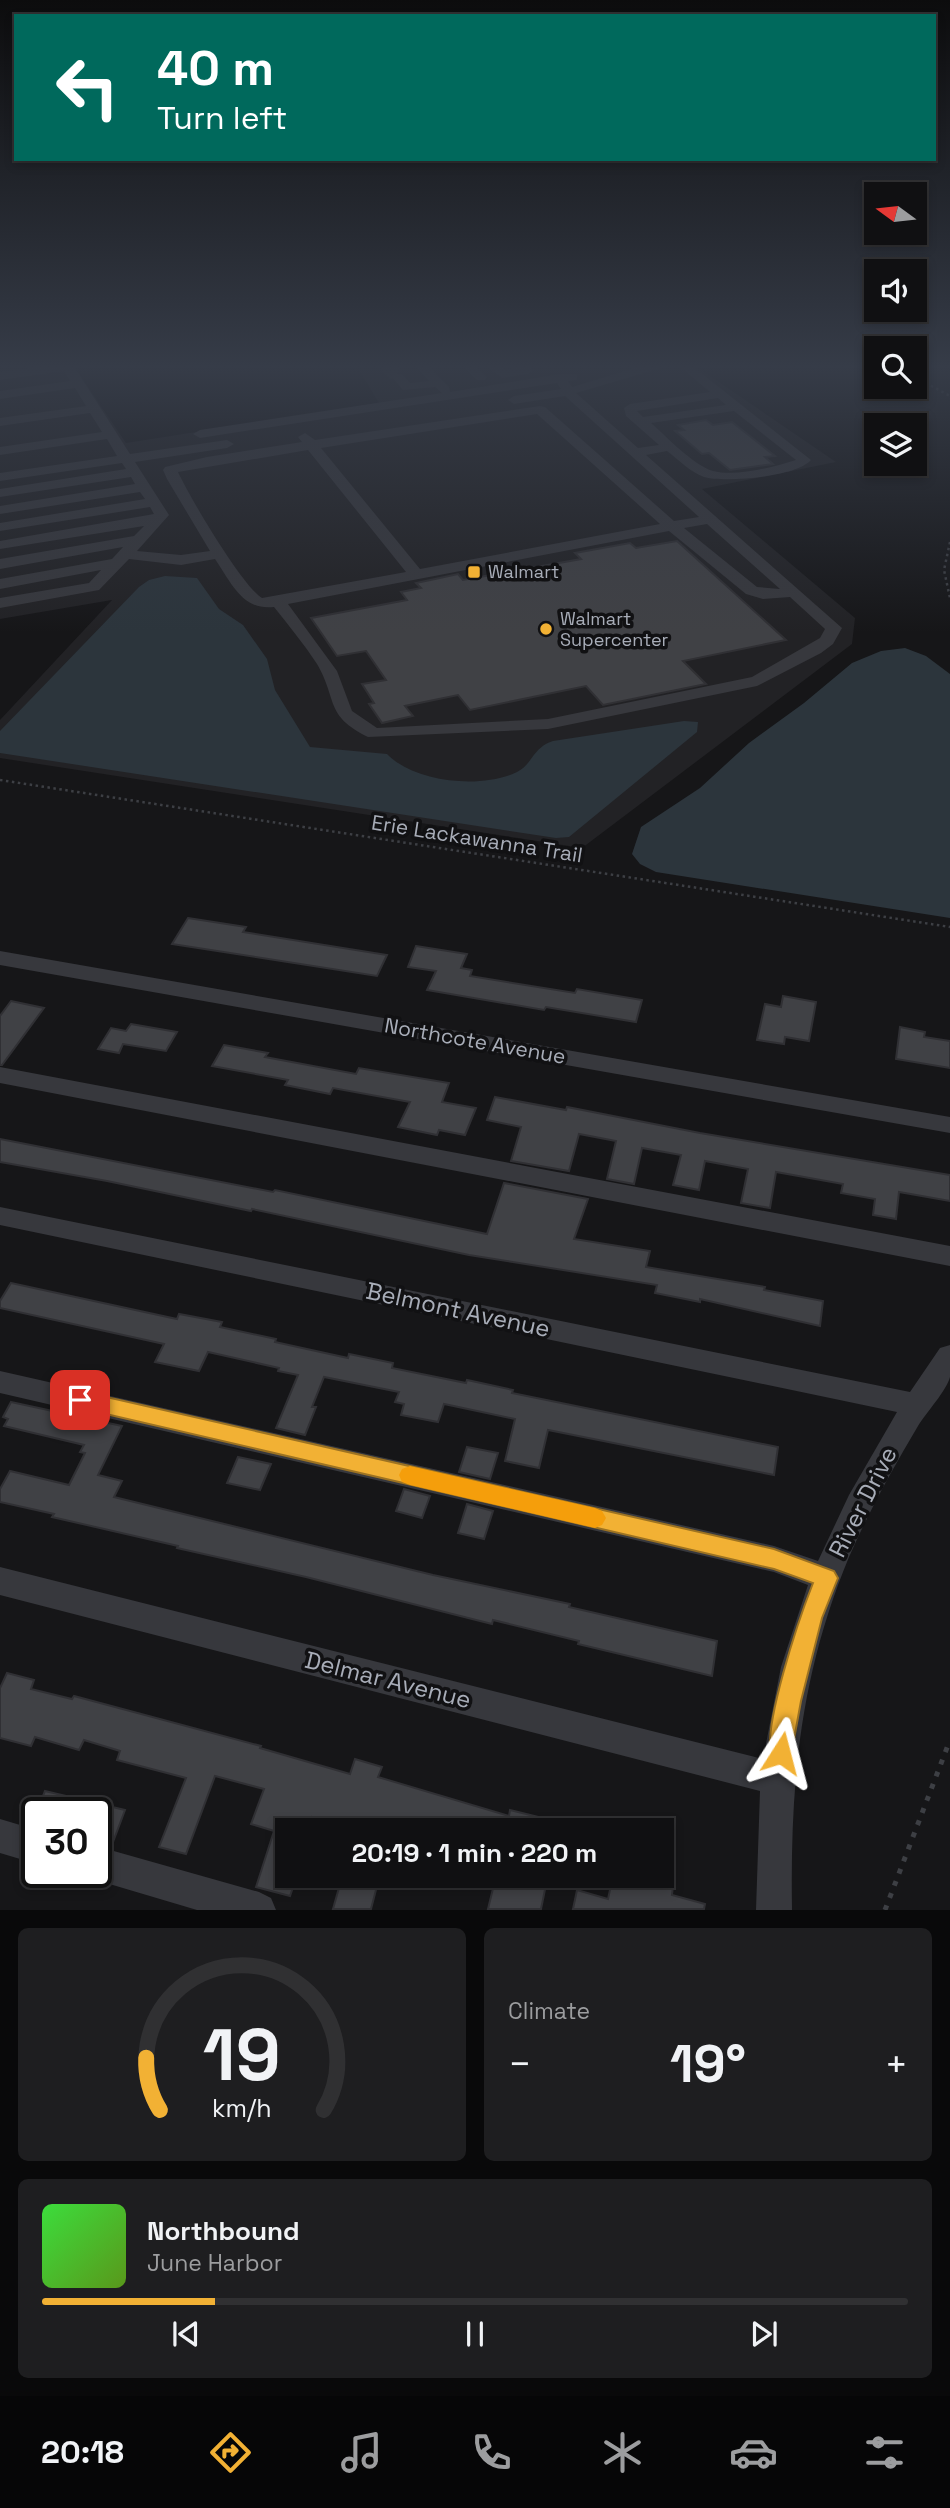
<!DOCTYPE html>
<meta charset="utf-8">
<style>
:root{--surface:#101012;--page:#1e1e20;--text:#f1f3f6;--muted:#9c9d9f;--line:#303032;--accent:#f2b134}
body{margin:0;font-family:"Space Grotesk",sans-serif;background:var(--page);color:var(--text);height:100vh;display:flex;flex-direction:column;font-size:26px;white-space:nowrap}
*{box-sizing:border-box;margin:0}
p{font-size:23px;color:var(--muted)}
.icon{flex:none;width:38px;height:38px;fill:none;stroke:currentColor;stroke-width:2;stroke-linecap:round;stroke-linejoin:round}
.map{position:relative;height:1910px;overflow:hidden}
.details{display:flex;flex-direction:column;gap:18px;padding:18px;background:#09090a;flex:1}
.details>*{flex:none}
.banner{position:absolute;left:14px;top:14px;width:922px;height:147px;border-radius:0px;box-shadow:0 4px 10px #0003,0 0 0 2px var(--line);background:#00695c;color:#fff;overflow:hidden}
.needle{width:46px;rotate:285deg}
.fabs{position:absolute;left:864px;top:182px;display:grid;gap:14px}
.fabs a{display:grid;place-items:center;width:63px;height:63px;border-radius:0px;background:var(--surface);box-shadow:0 4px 10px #0003,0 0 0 2px var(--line);font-size:35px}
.speed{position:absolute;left:21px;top:1797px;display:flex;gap:14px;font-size:35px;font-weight:700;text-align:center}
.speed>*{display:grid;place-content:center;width:91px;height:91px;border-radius:50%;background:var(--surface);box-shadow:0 4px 10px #0003,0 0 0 2px var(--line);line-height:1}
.speed .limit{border:4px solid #111;border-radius:10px;background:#fff;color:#111}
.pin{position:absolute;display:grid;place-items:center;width:60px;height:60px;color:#fff;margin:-30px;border-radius:14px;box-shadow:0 4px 10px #0006}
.me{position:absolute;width:77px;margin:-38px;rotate:9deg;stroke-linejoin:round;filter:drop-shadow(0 0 5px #0008)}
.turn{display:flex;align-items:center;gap:24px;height:147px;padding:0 28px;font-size:32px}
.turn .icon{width:91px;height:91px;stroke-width:2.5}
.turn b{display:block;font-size:49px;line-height:60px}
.big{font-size:52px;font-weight:800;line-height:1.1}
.details .card{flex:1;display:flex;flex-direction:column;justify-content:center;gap:10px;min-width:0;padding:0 24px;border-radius:10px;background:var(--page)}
.details .dial{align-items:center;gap:0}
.dial svg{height:182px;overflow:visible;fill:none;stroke:var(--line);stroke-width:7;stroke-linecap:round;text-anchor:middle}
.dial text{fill:var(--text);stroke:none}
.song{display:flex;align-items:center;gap:21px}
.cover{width:84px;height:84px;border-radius:10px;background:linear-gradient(135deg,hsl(120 70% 55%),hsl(90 70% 35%))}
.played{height:7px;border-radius:4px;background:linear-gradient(90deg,var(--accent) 20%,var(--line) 20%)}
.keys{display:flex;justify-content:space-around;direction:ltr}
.heat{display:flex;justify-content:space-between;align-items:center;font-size:38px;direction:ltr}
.details .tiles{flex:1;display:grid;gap:18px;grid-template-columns:1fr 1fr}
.card:last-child{grid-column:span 2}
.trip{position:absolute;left:275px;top:1818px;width:399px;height:70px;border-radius:0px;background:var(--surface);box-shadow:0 4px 10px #0003,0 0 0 2px var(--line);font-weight:800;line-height:70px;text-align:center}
.tab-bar{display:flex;height:112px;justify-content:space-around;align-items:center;background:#060607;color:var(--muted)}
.tab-bar .icon{width:49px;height:49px}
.tab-bar .current{color:var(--accent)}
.tab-bar b{font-size:32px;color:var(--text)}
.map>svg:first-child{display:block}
.built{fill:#222225}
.water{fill:#2c353c}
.building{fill:#404145;stroke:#303034;stroke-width:2}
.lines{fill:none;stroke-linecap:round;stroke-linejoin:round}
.minor-tunnel{stroke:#333438;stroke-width:14;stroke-dasharray:14 7;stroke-linecap:butt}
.path-far1{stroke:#3d3f44;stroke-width:2.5;stroke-dasharray:2.5 3.5;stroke-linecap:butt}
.path{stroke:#3d3f44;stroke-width:5;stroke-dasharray:5 8;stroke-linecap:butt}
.minor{fill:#37383d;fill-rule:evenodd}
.route{fill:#f2b134;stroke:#9d7322;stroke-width:2}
.slow{fill:#f59e0b}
.poi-dot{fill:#f2b134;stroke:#111113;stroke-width:2.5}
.labels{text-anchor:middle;stroke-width:7;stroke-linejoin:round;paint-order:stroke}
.far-poi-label{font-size:18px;fill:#a8adb8;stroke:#111113;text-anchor:start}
.street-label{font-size:21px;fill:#a8adb8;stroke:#111113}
.near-street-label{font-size:24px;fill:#a8adb8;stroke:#111113}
</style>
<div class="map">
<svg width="950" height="1910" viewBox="0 0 950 1910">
<rect width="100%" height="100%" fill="#161618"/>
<!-- built -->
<path class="built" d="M0,365h73l53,78 253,-40 -23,-38h338l142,97 -134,27 153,129 -3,26 -270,204 -582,-90v-38l112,-120 -112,19z"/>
<!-- water -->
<g class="water">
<path d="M165,576l32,2 22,31 24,16 24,34 8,31 35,57 77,7c28,29 95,35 130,18 16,-8 15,-24 36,-31l131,-20 14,1 -1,10 -128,105 -13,1 -556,-85v-22l139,-144 10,-7z"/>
<path d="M905,648l21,8 24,18v244l-294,-46 -16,-8 -8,-10 9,-27 59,-39 49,-45 55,-40 48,-40 29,-12z"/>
</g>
<!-- building -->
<g class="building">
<path d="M706,420l7,5 19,-3 43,34 -10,1 8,7 -43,6 -21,-17 -7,1 -27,-23 9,-1 -6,-5z"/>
<path d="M677,541l109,99 -103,21 23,23 -103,21 -17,-19 -116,24 -12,-15 -53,11 8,10 -31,7 -13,-19 5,-1 -12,-19 24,-4 -20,-29 -29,5 -26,-38 96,-18 -6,-8 20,-4 -5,-5 19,-4 23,-5 5,6 118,-21 -6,-6 55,-10 6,5z"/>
<path d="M188,918l58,9 -3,5 144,23 -10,21 -205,-32z"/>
<path d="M416,946l51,8 -6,14 11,2 -2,6 105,17 2,-4 65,11 -6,22 -90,-15 -2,3 -117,-20 9,-19 -28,-4z"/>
<path d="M783,996l33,6 -7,39 -24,-4 -1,7 -27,-4 8,-36 16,3z"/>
<path d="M11,1001l33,7 -42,57h-2v-49z"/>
<path d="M131,1024l46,8 -11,19 -43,-7 -4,9 -21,-4 13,-21 15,3z"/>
<path d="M900,1027l25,5 -1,5 26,4v27l-54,-9z"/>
<path d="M224,1045l44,8 -3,4 91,17 3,-6 90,15 -7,19 34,6 -11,27 -26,-5 -2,5 -39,-8 12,-25 -77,-14 -3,6 -45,-9 3,-5 -76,-14z"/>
<path d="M495,1097l71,13 1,-3 133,26 250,42v26l-51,-9 -3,27 -23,-4 2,-16 -34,-6 2,-9 -67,-12 -6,36 -29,-5 7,-34 -43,-8 -6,29 -26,-5 8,-30 -39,-7 -8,36 -27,-5 9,-38 -37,-7 -10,37 -58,-10 10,-34 -34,-7z"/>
<path d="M0,1139l273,53 2,-2 212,44 17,-51 84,16 -14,40 76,12 -4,16 119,20 -1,3 59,11 -3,25 -120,-27v3l-45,-9 2,-8 -188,-30 -217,-46 -1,2 -144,-30 -107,-19z"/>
<path d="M11,1283l166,36 2,-5 43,8 -2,5 56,12 -1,3 73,16 1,-4 44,9 -1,5 74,15 1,-3 46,10 -1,3 266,54 -4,28 -226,-45 -9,38 -34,-7 10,-42 -71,-15 -6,18 -37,-7 3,-11 -9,-2 4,-10 -75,-15 -12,30h4l-11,28 -29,-7 22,-53 -20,-4 1,-3 -71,-16 -9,19 -44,-9 9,-18 -164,-36v-7z"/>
<path d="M11,1402l111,24 -24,49 24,6 -8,16 319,78 137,29 -1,3 148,34 -5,35 -134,-32 1,-3 -86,-21 -1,4 -186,-47 -129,-29 1,-2 -126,-29 2,-3 -54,-12v-13l10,-18 59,14 16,-32 -5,-1 4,-7 -80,-19 4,-7 -5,-2z"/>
<path d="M467,1447l31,6 -8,26 -31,-7z"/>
<path d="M238,1457l33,7 -11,26 -33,-7z"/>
<path d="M404,1489l26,7 -8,22 -26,-7z"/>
<path d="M467,1504l26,7 -9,28 -26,-6z"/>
<path d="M7,1673l27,7 -3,9 41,10 2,-3 187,50 -1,2 90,26 5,-15 27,8 -4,10 131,39 1,-6 57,14 -1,6h-207l-47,-13 -5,13h-20v46h10l-7,20 -34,-9 18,-56 -23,-7 13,-35 -49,-13 -29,78 -27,-7 27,-69 -69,-18 3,-9 -36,-11 -5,10 -44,-13 -4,9 -31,-8v-50z"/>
<path d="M45,1791l80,19 -12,32 -17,-4v-25h-60z"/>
<path d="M496,1876h35l16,4 -6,29h-53z"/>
<path d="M613,1876h61l-2,19 33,9 -1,5h-131l4,-19 31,9z"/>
<path d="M342,1877l35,9 -6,23h-38z"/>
</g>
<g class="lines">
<!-- minor-tunnel -->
<path class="minor-tunnel" d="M386,365l12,12"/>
<!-- path-far1 -->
<g class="path-far1">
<path d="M915,377l35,19"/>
<path d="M950,542l-6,28 6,28"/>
<path d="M0,780l950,147"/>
</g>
<!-- path -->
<path class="path" d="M885,1910l65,-170"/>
<!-- minor -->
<g class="minor">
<path d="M57,365h16l57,89 97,-14 7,4 -7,4 -92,14 34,53 -32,36 44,4 29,-4 -43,-72 -4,-9 2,-3 42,-10 95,-15 -4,-5 7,-4 10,7 225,-34 5,1 129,114 25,-4 -134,-121 -51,8 -6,-4 6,-4 47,-7 -4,-6 -357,55 -7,-4 7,-4 242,-37 -7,-6 -32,3 -11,-13 2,-3h8l8,9 19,-2 -15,-16h13l22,22 1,5 110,-18h17v6l-9,1 4,6 73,-22h18l-2,3 -85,25 62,55 21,-3 -33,-29 -2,-8 6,-4 80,-12 -32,-27h13l120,95c-15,17 -86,23 -107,17 -14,-5 -25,-17 -37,-26l-21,4 196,173 -9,16 -12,9 -64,33 -209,43 -180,8c-44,-22 -30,-37 -51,-73 -13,-20 -28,-38 -43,-57 -32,4 -43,-25 -59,-48l-34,6 -52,-6 -30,31 -99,18v-10l89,-15 12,-13 -101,19v-10l112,-20 11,-12 -123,22v-10l134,-23 10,-10 -144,23v-8l154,-27 -4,-7 -150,24v-8l145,-24 -5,-7 -140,22v-8l135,-22 -4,-7 -131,20v-8l126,-20 -4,-6 -122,18v-8l117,-17 -10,-17 -107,16v-8l102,-15 -12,-19 -90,13v-8l86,-12 -11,-18 -75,11v-8l70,-10 -6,-10 -64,9v-8zM718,398l8,7 -83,12 -6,-6zM734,411l62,49c-23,7 -59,17 -83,11 -20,-6 -46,-34 -62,-48zM537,414l123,110 -240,45 -99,-121zM308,450l98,122 -144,26c-20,-12 -73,-102 -84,-126zM707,524l73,65 -23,-2 -73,-59zM669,531l77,63 17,5 27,-2 35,32 -5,9 -68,39 -204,42 -171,9 -25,-17 -15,-40 -49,-67z"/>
<path d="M461,365h13l13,12 -2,3h-8z"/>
<path d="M486,365h13l6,5 23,-4 6,4 -6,4 -26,4z"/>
<path d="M0,951l950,166v16l-950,-168z"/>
<path d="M0,1067l950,179v20l-950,-183z"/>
<path d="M0,1207l910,185 30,-44 10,-3c0,10 0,23 0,32 -3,13 -24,36 -32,49 -25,42 -49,85 -69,131 -49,118 -59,226 -57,353h-36l4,-119 -760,-196v-28l763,192 18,-92 27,-82 -34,-13 -774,-179v-22l774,175 44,15 31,-66 48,-83 -897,-187z"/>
<path d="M0,1819l37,11v34l-37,-11z"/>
<path d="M96,1846l163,46 12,6 5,12h-79l-101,-30 -13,-8h13z"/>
</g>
</g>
<!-- sky -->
<linearGradient id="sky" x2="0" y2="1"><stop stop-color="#0c0c0d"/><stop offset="0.58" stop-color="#363c48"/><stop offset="1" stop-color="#363c48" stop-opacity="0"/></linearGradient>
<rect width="950" height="632" fill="url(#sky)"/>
<!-- route -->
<path class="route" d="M80,1391l694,158 60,22 4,7 -16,40 -21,83 -11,60 -9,4 -9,-4c-12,-29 28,-145 41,-178l-39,-14 -694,-161 -7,-2 -3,-6 3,-6z"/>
<!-- slow -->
<path class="slow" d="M410,1466l185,42 7,3 4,7 -4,7 -7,3 -185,-43 -8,-3 -3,-7 3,-6z"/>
<!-- markers -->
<g class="poi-dot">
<rect x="467" y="565" width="14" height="14" rx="3.5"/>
<circle cx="546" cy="629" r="7"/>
</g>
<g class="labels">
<!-- far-poi labels -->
<g class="far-poi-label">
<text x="488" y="578">Walmart</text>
<text x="560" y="625">Walmart<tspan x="560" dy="21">Supercenter</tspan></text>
</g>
<!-- street labels -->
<g class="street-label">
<text transform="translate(477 839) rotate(9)" y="7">Erie Lackawanna Trail</text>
<text transform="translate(475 1041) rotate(10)" y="7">Northcote Avenue</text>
</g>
<!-- near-street labels -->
<g class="near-street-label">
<text transform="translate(458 1310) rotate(12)" y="8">Belmont Avenue</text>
<text transform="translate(863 1502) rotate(-63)" y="8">River Drive</text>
<text transform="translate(388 1680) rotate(14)" y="8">Delmar Avenue</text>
</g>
</g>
</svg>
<div class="fabs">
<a><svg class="needle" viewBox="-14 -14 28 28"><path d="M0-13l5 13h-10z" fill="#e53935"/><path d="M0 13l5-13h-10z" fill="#9c9d9f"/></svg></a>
<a><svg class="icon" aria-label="sound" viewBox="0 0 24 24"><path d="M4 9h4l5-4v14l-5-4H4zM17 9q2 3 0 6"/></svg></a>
<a><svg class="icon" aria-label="search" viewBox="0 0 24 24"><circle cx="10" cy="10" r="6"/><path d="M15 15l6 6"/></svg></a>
<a><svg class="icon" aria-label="layers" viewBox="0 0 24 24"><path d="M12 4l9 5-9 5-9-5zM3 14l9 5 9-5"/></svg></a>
</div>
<div class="speed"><div class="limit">30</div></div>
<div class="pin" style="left:80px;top:1400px;background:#d93025"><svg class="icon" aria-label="arrive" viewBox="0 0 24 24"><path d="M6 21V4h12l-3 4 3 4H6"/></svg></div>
<svg class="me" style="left:781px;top:1753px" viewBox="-20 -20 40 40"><path d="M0-17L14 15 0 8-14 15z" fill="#f2b134" stroke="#fff" stroke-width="4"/></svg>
<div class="trip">20:19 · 1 min · 220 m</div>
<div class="banner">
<div class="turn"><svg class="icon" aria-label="left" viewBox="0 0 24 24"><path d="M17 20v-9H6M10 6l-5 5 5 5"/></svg><div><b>40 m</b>Turn left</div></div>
</div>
</div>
<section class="details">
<div class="tiles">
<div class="card dial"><svg viewBox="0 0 100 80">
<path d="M14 69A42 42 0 1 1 86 69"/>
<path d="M14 69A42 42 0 0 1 8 46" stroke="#f2b134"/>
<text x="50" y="56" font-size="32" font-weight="700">19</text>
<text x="50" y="72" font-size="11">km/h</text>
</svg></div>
<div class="card"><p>Climate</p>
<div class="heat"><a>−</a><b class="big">19°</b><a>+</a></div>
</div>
<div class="card">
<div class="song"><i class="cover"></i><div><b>Northbound</b><p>June Harbor</p></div></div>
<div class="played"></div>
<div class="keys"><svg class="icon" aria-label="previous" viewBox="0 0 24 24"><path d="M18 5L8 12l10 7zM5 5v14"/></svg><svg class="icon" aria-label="pause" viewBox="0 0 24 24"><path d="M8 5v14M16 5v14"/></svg><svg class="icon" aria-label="next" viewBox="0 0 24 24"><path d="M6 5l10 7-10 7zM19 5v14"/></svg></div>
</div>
</div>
</section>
<nav class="tab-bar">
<b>20:18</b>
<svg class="icon current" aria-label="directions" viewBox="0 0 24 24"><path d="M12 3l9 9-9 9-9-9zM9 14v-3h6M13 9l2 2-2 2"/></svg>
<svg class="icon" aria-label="music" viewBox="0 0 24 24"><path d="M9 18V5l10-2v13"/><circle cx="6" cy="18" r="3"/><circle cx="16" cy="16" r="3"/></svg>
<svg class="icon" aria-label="phone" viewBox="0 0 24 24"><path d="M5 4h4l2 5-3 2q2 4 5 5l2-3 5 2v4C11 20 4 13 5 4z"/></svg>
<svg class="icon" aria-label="climate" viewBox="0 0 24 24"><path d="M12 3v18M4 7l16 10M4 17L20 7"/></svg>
<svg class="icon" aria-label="car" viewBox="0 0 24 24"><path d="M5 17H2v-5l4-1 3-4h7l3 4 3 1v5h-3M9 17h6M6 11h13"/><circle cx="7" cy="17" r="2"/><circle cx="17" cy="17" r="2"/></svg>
<svg class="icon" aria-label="filters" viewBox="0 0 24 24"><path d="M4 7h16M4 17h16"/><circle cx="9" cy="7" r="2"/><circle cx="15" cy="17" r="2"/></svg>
</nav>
